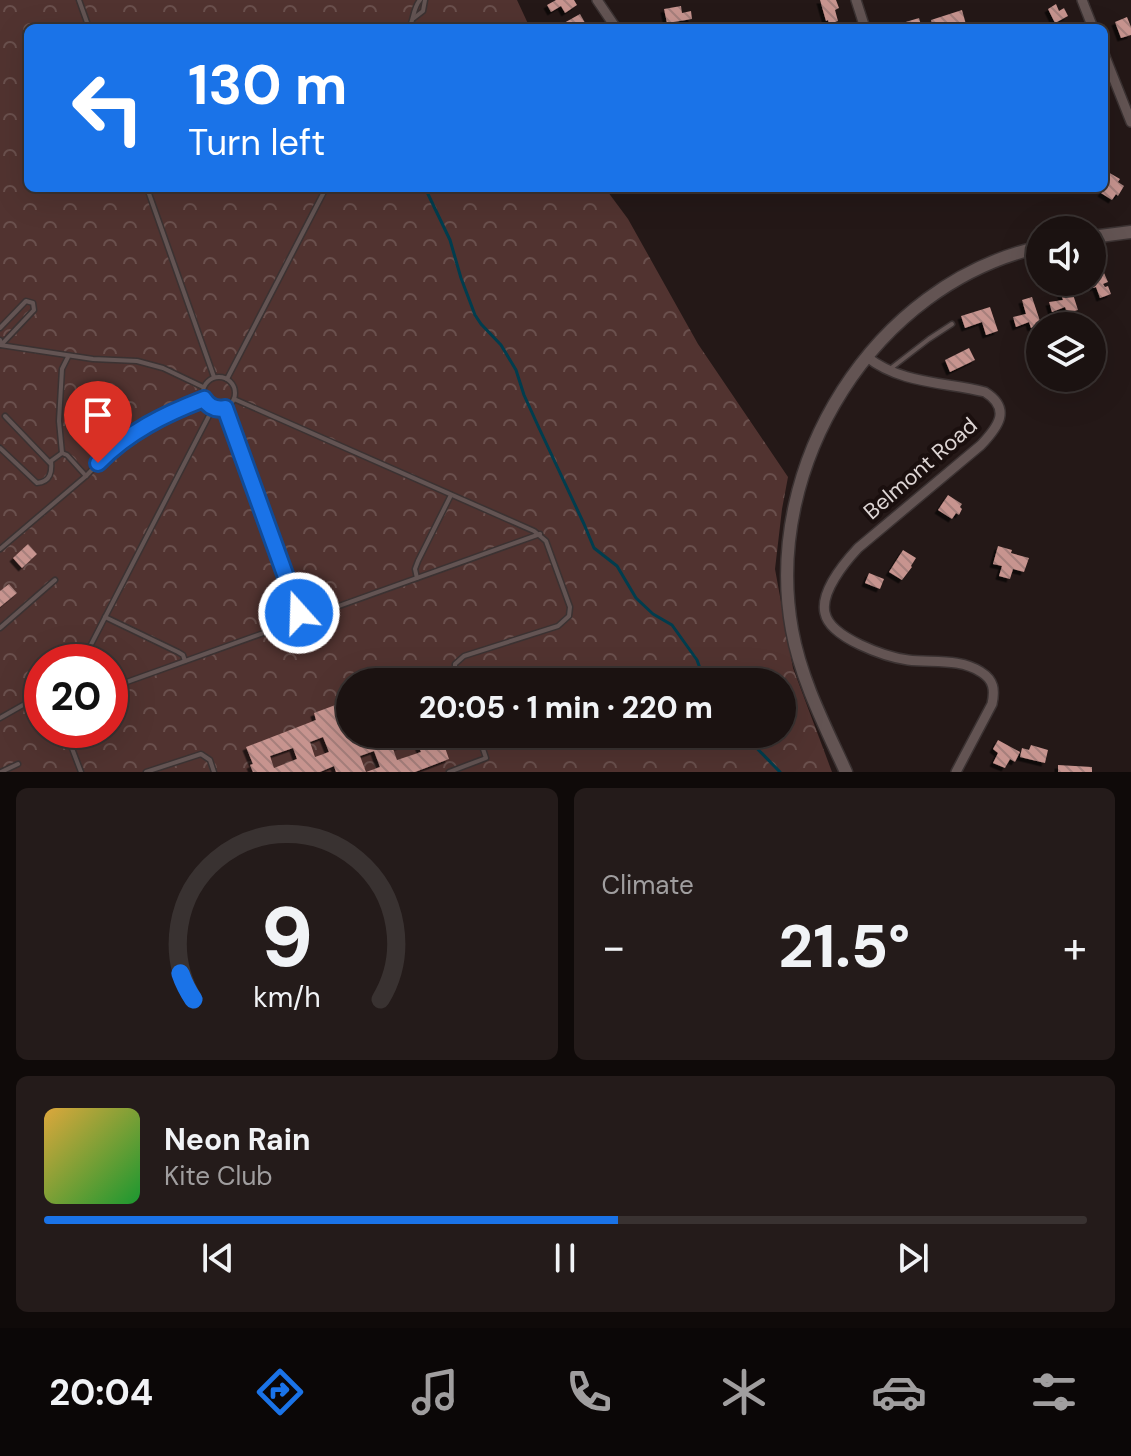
<!DOCTYPE html>
<meta charset="utf-8">
<style>
:root{--surface:#1b1211;--page:#241b1a;--text:#f1f3f6;--muted:#a09e9f;--line:#393231;--accent:#1a73e8}
body{margin:0;font-family:"DM Sans",sans-serif;background:var(--page);color:var(--text);height:100vh;display:flex;flex-direction:column;font-size:30px;white-space:nowrap}
*{box-sizing:border-box;margin:0}
p{font-size:26px;color:var(--muted)}
.icon{flex:none;width:44px;height:44px;fill:none;stroke:currentColor;stroke-width:2;stroke-linecap:round;stroke-linejoin:round}
.map{position:relative;height:772px;overflow:hidden}
.side{display:flex;flex-direction:column;gap:16px;padding:16px;background:#0f0a09;flex:1}
.side>*{flex:none}
.guide{position:absolute;left:24px;top:24px;width:1084px;height:168px;border-radius:12px;box-shadow:0 8px 32px #0002,0 0 0 2px var(--line);background:#1a73e8;color:#fff;overflow:hidden}
.buttons{position:absolute;left:1026px;top:216px;display:grid;gap:16px}
.buttons a{display:grid;place-items:center;width:80px;height:80px;border-radius:50%;background:var(--surface);box-shadow:0 8px 32px #0002,0 0 0 2px var(--line);font-size:40px}
.speed{position:absolute;left:24px;top:644px;display:flex;gap:16px;font-size:40px;font-weight:700;text-align:center}
.speed>*{display:grid;place-content:center;width:104px;height:104px;border-radius:50%;background:var(--surface);box-shadow:0 8px 32px #0002,0 0 0 2px var(--line);line-height:1}
.speed .limit{border:12px solid #d22;background:#fff;color:#111}
.pin{position:absolute;display:grid;place-items:center;width:68px;height:68px;color:#fff;margin:-82px -34px;border-radius:50% 50% 50% 0;rotate:-45deg;box-shadow:0 0 8px #0007}
.pin .icon{rotate:45deg}
.me{position:absolute;width:88px;margin:-44px;rotate:340deg;stroke-linejoin:round;filter:drop-shadow(0 0 6px #0008)}
.turn{display:flex;align-items:center;gap:28px;height:168px;padding:0 32px;font-size:36px}
.turn .icon{width:104px;height:104px;stroke-width:2.5}
.turn b{display:block;font-size:56px;line-height:68px}
.big{font-size:60px;font-weight:800;line-height:1.1}
.side .tile{flex:1;display:flex;flex-direction:column;justify-content:center;gap:12px;min-width:0;padding:0 28px;border-radius:12px;background:var(--page)}
.side .dial{align-items:center;gap:0}
.dial svg{height:208px;overflow:visible;fill:none;stroke:var(--line);stroke-width:7;stroke-linecap:round;text-anchor:middle}
.dial text{fill:var(--text);stroke:none}
.song{display:flex;align-items:center;gap:24px}
.cover{width:96px;height:96px;border-radius:12px;background:linear-gradient(135deg,hsl(40 70% 55%),hsl(130 70% 35%))}
.played{height:8px;border-radius:4px;background:linear-gradient(90deg,var(--accent) 55%,var(--line) 55%)}
.keys{display:flex;justify-content:space-around;direction:ltr}
.heat{display:flex;justify-content:space-between;align-items:center;font-size:44px;direction:ltr}
.side .tiles{flex:1;display:grid;gap:16px;grid-template-columns:1fr 1fr}
.tile:last-child{grid-column:span 2}
.trip{position:absolute;left:336px;top:668px;width:460px;height:80px;border-radius:40px;background:var(--surface);box-shadow:0 8px 32px #0002,0 0 0 2px var(--line);font-weight:800;line-height:80px;text-align:center}
.tab-bar{display:flex;height:128px;justify-content:space-around;align-items:center;background:#0b0707;color:var(--muted)}
.tab-bar .icon{width:56px;height:56px}
.tab-bar .on{color:var(--accent)}
.tab-bar b{font-size:36px;color:var(--text)}
.map>svg:first-child{display:block}
.park{fill:url(#park-crowns);fill-rule:evenodd}
.lines{fill:none;stroke-linecap:round;stroke-linejoin:round}
.stream{stroke:#013d4e;stroke-width:3}
.building{fill:url(#building-back-hatch);fill-rule:evenodd;filter:url(#shadow)}
.lane-casing{stroke:#3b3232;stroke-width:7}
.street-casing{stroke:#3b3232;stroke-width:12}
.secondary-casing{stroke:#3b3232;stroke-width:15}
.lane{stroke:#635453;stroke-width:4}
.street{stroke:#635453;stroke-width:9}
.secondary{stroke:#635453;stroke-width:12}
.route-casing{stroke:#114b97;stroke-width:20}
.route{stroke:#1a73e8;stroke-width:14}
.labels{text-anchor:middle;stroke-width:8;stroke-linejoin:round;paint-order:stroke}
.street-label{font-size:22px;fill:#ddd5d4;stroke:#1a0f0e}
</style>
<div class="map">
<svg width="1131" height="772" viewBox="0 0 1131 772">
<defs>
<pattern id="park-crowns" width="20" height="18" patternUnits="userSpaceOnUse" patternTransform="scale(2)"><rect width="20" height="18" fill="#513330"/><path d="M2 6a3 3 0 1 1 6 0M12 15a3 3 0 1 1 6 0" fill="none" stroke="#6a504d"/></pattern>
<pattern id="building-back-hatch" width="6" height="6" patternUnits="userSpaceOnUse" patternTransform="scale(2)"><rect width="6" height="6" fill="#c7948f"/><path d="M-1 5l2 2M0 0l6 6M5-1l2 2" fill="none" stroke="#a67f7b"/></pattern>
<filter id="shadow"><feDropShadow dx="-3.5" dy="3.5" stdDeviation="0" flood-color="#0009"/></filter>
</defs>
<rect width="100%" height="100%" fill="#241817"/>
<!-- park -->
<path class="park" d="M0,0h517l13,28h-502v160h577l23,31 70,125 90,133 -6,32 -7,60 18,99 39,104h-832zM42,662h68v68h-68zM350,682h432v52h-432z"/>
<g class="lines">
<!-- stream -->
<g class="stream">
<path d="M427,192l23,48 11,38 14,37 6,9 20,21 15,25 8,25 15,33 45,96 10,24 23,18 19,32 17,16 19,11 25,35 8,22"/>
<path d="M743,734l37,38"/>
</g>
</g>
<!-- building -->
<g class="building">
<path d="M556,0h18l3,5 -12,8 -4,-7 -10,6 -4,-7z"/>
<path d="M820,0h16l3,8 -4,2 3,11 -9,3 -1,-4 -2,1z"/>
<path d="M1056,4l3,7 5,-3 4,8 -13,7 -7,-14z"/>
<path d="M681,6l1,7 9,-2 1,8 -25,4 -3,-14z"/>
<path d="M962,10l5,18h-34l-2,-8z"/>
<path d="M580,14l8,14h-33z"/>
<path d="M1127,17l4,10v8l-10,3 -6,-16z"/>
<path d="M919,18l3,10h-33v-1z"/>
<path d="M1108,172l12,7 -2,3 6,4 -6,10 -2,-2 -4,6 -11,-7 7,-10 -4,-4z"/>
<path d="M1099,272l1,2 4,-1 4,9 -5,2 2,3 3,-1 3,8 -11,4 -4,-11 -3,1 -2,-6h1v-7z"/>
<path d="M1069,282l9,28 -11,3 -2,-6 -13,5 -3,-10 14,-2 -5,-15z"/>
<path d="M1032,297l9,27 -10,4 -2,-6 -13,5 -3,-10 13,-3 -4,-14z"/>
<path d="M990,307l8,24 -12,4 -4,-13 -17,6 -4,-12z"/>
<path d="M969,348l6,12 -25,12 -5,-12z"/>
<path d="M948,495l14,9 -2,3 2,2 -3,6 -3,-2 -4,6 -14,-9z"/>
<path d="M28,544l9,10 -15,14 -9,-10z"/>
<path d="M998,546l14,4 -1,3 18,5 -5,14 -11,-3 -3,10 -11,-3 3,-10 -9,-2z"/>
<path d="M903,550l13,8 -5,8 1,1 -10,13 -13,-8z"/>
<path d="M869,573l15,6 -4,10 -15,-6z"/>
<path d="M9,584l8,9 -17,14v-16z"/>
<path d="M346,701l3,6 1,-1v28h4l2,8 14,-5 -1,-3h75l2,6 -3,2 6,17 -34,13h-49l14,-5 -6,-16 -14,5 6,16h-30l-2,-6 -14,6h-67l-3,-7 3,-1 -7,-17 70,-27 -2,-7zM323,737l6,15 -14,5 -5,-15zM416,740l5,12 -24,8 -4,-11zM293,748l4,11 -23,9 -4,-12z"/>
<path d="M998,740l22,12 -5,10 -5,-3 -5,9 -12,-5 5,-10 -5,-4z"/>
<path d="M1031,745l17,5 -3,13 -25,-6 2,-9 7,2z"/>
<path d="M1058,765l34,2v5h-34z"/>
</g>
<g class="lines">
<defs>
<g id="lane">
<path d="M79,0l10,28"/>
<path d="M414,18l9,-7 2,-11"/>
<path d="M409,28c5,-9 4,-20 11,-28"/>
<path d="M147,188l67,189"/>
<path d="M0,328l26,-27 7,2 1,7 -33,35 -1,-5"/>
<path d="M0,345l93,14 44,2 26,7 40,19"/>
<path d="M890,369l39,-30 23,-15"/>
<circle cx="219" cy="393" r="16"/>
<path d="M227,379l99,-191"/>
<path d="M234,399l300,132 12,10 24,66 -1,9 -11,10 -94,30 -9,8v9l4,9"/>
<path d="M225,408l76,212"/>
<path d="M5,416l45,47"/>
<path d="M0,448l37,35c14,-1 15,-12 14,-22l11,-8 5,2 19,21"/>
<path d="M62,453l-3,-32 3,-52 6,-12"/>
<path d="M0,549l86,-73 25,-26 47,-32 46,-19"/>
<path d="M417,578l-2,-9 3,-8 33,-66"/>
<path d="M105,617l73,35 5,3 2,6"/>
<path d="M0,628l55,-48"/>
<path d="M82,662l131,-254"/>
<path d="M110,688l430,-154"/>
<path d="M0,718l30,-17 12,-2"/>
<path d="M65,730l16,42"/>
<path d="M1,772l17,-8"/>
<path d="M146,772l55,-18 9,6 4,12"/>
<path d="M449,772l37,-14 -8,-24"/>
</g>
<g id="street">
<path d="M597,0l19,28"/>
<path d="M856,0l9,28"/>
<path d="M1082,0l11,28"/>
<path d="M1104,54l27,68"/>
<path d="M867,357c34,27 78,25 118,35 27,17 13,35 -4,53l-123,103c-13,14 -38,44 -33,65 5,25 61,44 83,47 24,3 52,-2 73,12 13,8 14,18 11,32l-36,68"/>
</g>
<g id="secondary">
<path d="M1092,237l39,-5"/>
<path d="M846,772c-21,-46 -45,-92 -54,-142 -30,-165 82,-346 248,-383"/>
</g>
</defs>
<!-- lane casing -->
<use href="#lane" class="lane-casing"/>
<!-- street casing -->
<use href="#street" class="street-casing"/>
<!-- secondary casing -->
<use href="#secondary" class="secondary-casing"/>
<!-- lane -->
<use href="#lane" class="lane"/>
<!-- street -->
<use href="#street" class="street"/>
<!-- secondary -->
<use href="#secondary" class="secondary"/>
</g>
<g class="lines">
<defs>
<path id="route" d="M98,463c30,-31 67,-49 106,-64 5,8 12,11 21,9l74,205"/>
</defs>
<!-- route casing -->
<use href="#route" class="route-casing"/>
<!-- route -->
<use href="#route" class="route"/>
</g>
<g class="labels">
<!-- street labels -->
<g class="street-label">
<text transform="translate(920 468) rotate(-41)" y="8">Belmont Road</text>
</g>
</g>
</svg>
<div class="buttons">
<a><svg class="icon" aria-label="sound" viewBox="0 0 24 24"><path d="M4 9h4l5-4v14l-5-4H4zM17 9q2 3 0 6"/></svg></a>
<a><svg class="icon" aria-label="layers" viewBox="0 0 24 24"><path d="M12 4l9 5-9 5-9-5zM3 14l9 5 9-5"/></svg></a>
</div>
<div class="speed"><div class="limit">20</div></div>
<div class="pin" style="left:98px;top:463px;background:#d93025"><svg class="icon" aria-label="arrive" viewBox="0 0 24 24"><path d="M6 21V4h12l-3 4 3 4H6"/></svg></div>
<svg class="me" style="left:299px;top:613px" viewBox="-20 -20 40 40"><circle r="17" fill="#1a73e8" stroke="#fff" stroke-width="3"/><path d="M0-11L8 9 0 5-8 9z" fill="#fff"/></svg>
<div class="trip">20:05 · 1 min · 220 m</div>
<div class="guide">
<div class="turn"><svg class="icon" aria-label="left" viewBox="0 0 24 24"><path d="M17 20v-9H6M10 6l-5 5 5 5"/></svg><div><b>130 m</b>Turn left</div></div>
</div>
</div>
<section class="side">
<div class="tiles">
<div class="tile dial"><svg viewBox="0 0 100 80">
<path d="M14 69A42 42 0 1 1 86 69"/>
<path d="M14 69A42 42 0 0 1 9 59" stroke="#1a73e8"/>
<text x="50" y="56" font-size="32" font-weight="700">9</text>
<text x="50" y="72" font-size="11">km/h</text>
</svg></div>
<div class="tile"><p>Climate</p>
<div class="heat"><a>−</a><b class="big">21.5°</b><a>+</a></div>
</div>
<div class="tile">
<div class="song"><i class="cover"></i><div><b>Neon Rain</b><p>Kite Club</p></div></div>
<div class="played"></div>
<div class="keys"><svg class="icon" aria-label="previous" viewBox="0 0 24 24"><path d="M18 5L8 12l10 7zM5 5v14"/></svg><svg class="icon" aria-label="pause" viewBox="0 0 24 24"><path d="M8 5v14M16 5v14"/></svg><svg class="icon" aria-label="next" viewBox="0 0 24 24"><path d="M6 5l10 7-10 7zM19 5v14"/></svg></div>
</div>
</div>
</section>
<nav class="tab-bar">
<b>20:04</b>
<svg class="icon on" aria-label="directions" viewBox="0 0 24 24"><path d="M12 3l9 9-9 9-9-9zM9 14v-3h6M13 9l2 2-2 2"/></svg>
<svg class="icon" aria-label="music" viewBox="0 0 24 24"><path d="M9 18V5l10-2v13"/><circle cx="6" cy="18" r="3"/><circle cx="16" cy="16" r="3"/></svg>
<svg class="icon" aria-label="phone" viewBox="0 0 24 24"><path d="M5 4h4l2 5-3 2q2 4 5 5l2-3 5 2v4C11 20 4 13 5 4z"/></svg>
<svg class="icon" aria-label="climate" viewBox="0 0 24 24"><path d="M12 3v18M4 7l16 10M4 17L20 7"/></svg>
<svg class="icon" aria-label="car" viewBox="0 0 24 24"><path d="M5 17H2v-5l4-1 3-4h7l3 4 3 1v5h-3M9 17h6M6 11h13"/><circle cx="7" cy="17" r="2"/><circle cx="17" cy="17" r="2"/></svg>
<svg class="icon" aria-label="filters" viewBox="0 0 24 24"><path d="M4 7h16M4 17h16"/><circle cx="9" cy="7" r="2"/><circle cx="15" cy="17" r="2"/></svg>
</nav>
